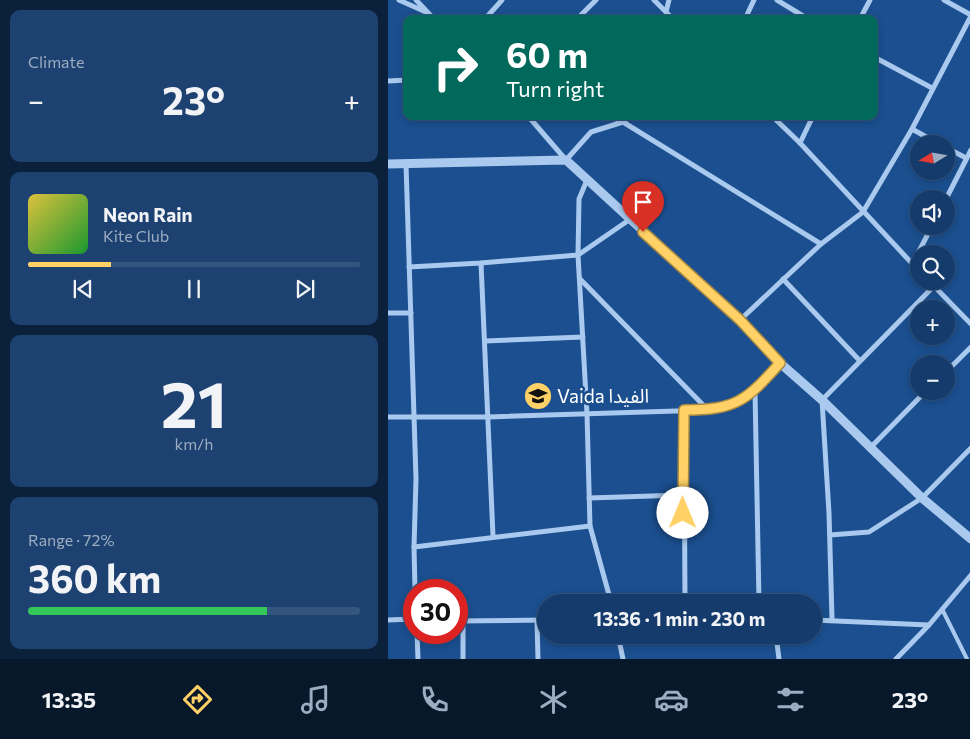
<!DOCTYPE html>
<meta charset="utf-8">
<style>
:root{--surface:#143b6b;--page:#1d4271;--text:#f1f3f6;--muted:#9dadc1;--line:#33557e;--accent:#ffd166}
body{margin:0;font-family:Commissioner,"Noto Sans Arabic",sans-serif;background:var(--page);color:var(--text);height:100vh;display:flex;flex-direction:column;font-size:19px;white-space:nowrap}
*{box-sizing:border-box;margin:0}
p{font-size:16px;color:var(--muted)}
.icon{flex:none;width:28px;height:28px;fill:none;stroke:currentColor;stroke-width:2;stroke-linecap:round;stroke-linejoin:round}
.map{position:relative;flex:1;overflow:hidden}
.drawer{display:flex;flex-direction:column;gap:10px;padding:10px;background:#0b203b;width:388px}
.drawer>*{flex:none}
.hud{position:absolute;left:15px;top:15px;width:475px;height:105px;border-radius:10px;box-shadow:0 2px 8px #0003,0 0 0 1px var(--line);background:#00695c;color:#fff;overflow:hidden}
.needle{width:32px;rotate:259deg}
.controls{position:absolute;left:522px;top:135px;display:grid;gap:10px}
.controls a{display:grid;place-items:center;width:45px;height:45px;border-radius:50%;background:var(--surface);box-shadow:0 2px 8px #0003,0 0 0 1px var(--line);font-size:25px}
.speed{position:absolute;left:15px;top:579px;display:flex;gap:10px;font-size:25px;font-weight:700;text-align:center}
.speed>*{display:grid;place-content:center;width:65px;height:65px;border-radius:50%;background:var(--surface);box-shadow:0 2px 8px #0003,0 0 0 1px var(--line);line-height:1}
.speed .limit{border:8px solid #d22;background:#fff;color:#111}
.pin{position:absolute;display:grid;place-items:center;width:42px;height:42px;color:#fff;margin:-51px -21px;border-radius:50% 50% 50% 0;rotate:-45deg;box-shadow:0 0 5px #0007}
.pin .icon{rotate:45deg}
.me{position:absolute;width:55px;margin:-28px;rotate:0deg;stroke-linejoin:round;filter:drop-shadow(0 0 4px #0008)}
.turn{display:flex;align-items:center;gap:18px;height:105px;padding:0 20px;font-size:22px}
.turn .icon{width:65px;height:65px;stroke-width:2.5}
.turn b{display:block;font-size:35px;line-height:42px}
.big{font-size:38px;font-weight:700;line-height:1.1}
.drawer .card{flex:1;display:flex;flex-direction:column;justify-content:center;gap:8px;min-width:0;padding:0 18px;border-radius:10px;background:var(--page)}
.drawer .dial{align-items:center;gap:0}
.dial b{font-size:65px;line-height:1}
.song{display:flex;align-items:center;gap:15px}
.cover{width:60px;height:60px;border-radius:8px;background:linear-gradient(135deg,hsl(50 70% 55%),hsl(130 70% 35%))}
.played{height:5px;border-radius:2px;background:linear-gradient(90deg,var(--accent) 25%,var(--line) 25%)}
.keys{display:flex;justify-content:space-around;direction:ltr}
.heat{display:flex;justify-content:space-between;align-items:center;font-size:28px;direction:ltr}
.charge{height:8px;border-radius:4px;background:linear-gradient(90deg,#34c759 72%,var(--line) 0)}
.trip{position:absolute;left:149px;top:594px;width:285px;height:50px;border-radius:25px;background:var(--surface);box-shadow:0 2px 8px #0003,0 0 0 1px var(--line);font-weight:700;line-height:50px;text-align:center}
.tabs{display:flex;height:80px;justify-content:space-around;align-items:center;background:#08182b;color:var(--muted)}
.tabs .icon{width:35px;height:35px}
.tabs .on{color:var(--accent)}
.tabs b{font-size:22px;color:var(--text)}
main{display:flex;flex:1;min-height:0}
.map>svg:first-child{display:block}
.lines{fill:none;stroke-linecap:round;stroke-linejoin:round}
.service{stroke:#a9c9ee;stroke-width:4}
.minor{stroke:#a9c9ee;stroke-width:5}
.tertiary{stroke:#a9c9ee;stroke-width:9}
.route-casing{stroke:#a68842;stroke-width:12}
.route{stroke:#ffd166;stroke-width:9}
.labels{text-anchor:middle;stroke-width:5;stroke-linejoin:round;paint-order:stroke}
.poi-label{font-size:19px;fill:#fff;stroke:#1b4f8f;text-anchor:start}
</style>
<main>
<section class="drawer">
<div class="card"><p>Climate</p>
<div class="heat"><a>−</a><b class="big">23°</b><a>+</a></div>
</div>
<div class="card">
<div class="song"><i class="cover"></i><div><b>Neon Rain</b><p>Kite Club</p></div></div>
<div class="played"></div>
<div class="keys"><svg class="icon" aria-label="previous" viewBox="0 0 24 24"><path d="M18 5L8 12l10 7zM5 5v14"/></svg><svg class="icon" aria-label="pause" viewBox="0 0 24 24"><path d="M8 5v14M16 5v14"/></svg><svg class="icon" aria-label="next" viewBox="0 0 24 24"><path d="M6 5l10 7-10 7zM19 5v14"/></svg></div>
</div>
<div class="card dial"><b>21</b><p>km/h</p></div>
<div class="card"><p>Range · 72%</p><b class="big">360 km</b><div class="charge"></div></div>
</section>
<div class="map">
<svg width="583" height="659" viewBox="0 0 583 659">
<rect width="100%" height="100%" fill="#1b4f8f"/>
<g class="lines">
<!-- service -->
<path class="service" d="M554,609l25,50"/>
<!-- minor -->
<g class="minor">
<path d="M11,0l29,13"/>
<path d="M28,0l18,19"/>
<path d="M266,0l19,19"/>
<path d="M389,0l31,19"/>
<path d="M556,0l27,15"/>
<path d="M278,12l3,-12"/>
<path d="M97,19l17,-19"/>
<path d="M189,19l19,-19"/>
<path d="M357,19l9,-19"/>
<path d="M472,19l10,-19"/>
<path d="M486,57l58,31"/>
<path d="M0,81l19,-1"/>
<path d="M140,116l38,44 25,-28 32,-10 7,-6"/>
<path d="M221,116l14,6 198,122 42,-32 49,-83 59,-113"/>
<path d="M384,116l28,27 119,128"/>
<path d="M524,129l27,15"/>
<path d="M412,143l13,-27"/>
<path d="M559,148l19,10"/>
<path d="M18,164l10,315 -2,68 1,43"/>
<path d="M558,199l25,-49"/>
<path d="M93,263l12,273"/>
<path d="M525,263l19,-37"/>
<path d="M21,267l72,-4 97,-8 1,-56 8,-19"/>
<path d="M395,279l77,82"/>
<path d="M193,280l127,130"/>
<path d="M541,281l42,43"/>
<path d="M0,313h23"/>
<path d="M352,320l81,-76"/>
<path d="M97,341l98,-4"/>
<path d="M559,371l24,-24"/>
<path d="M367,391l4,211"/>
<path d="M296,410l1,192"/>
<path d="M0,417h100l220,-7c37,-7 48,-20 72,-47"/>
<path d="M483,447l55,-56"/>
<path d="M201,498l94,-3"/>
<path d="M442,535l39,-3 53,-34 49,-50"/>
<path d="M26,547l176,-21"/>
<path d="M223,602l-21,-76 -3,-112 -9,-159 51,-35"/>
<path d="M444,619l-3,-106 -7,-113 112,-114"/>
<path d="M0,620l26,-1"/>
<path d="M149,620l1,39"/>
<path d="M425,620l116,5"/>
<path d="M69,621l89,-1"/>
<path d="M75,621v38"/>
<path d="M29,632l1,27"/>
<path d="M230,635l5,24"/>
<path d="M388,635l3,24"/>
<path d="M508,659l33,-34 42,-50"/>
</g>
<!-- tertiary -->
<path class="tertiary" d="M0,164l178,-4 174,160 40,43 42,37 100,98 49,41"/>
</g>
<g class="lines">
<defs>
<path id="route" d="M255,232l97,88 40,43c-34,38 -44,47 -96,47l-1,103"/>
</defs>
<!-- route casing -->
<use href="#route" class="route-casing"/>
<!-- route -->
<use href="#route" class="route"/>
</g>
<!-- icons -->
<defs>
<symbol id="school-disc" viewBox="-11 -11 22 22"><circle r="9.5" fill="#ffd166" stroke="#1b4f8f"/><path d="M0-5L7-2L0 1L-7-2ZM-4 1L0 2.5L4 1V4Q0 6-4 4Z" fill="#111"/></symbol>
</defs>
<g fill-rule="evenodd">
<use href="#school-disc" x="134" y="380" width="32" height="32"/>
</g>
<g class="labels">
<!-- poi labels -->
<g class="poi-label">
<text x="169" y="403">Vaida الفيدا</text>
</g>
</g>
</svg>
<div class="controls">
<a><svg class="needle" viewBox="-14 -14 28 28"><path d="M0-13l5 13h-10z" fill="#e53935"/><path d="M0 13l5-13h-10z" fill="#9dadc1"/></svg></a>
<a><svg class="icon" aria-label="sound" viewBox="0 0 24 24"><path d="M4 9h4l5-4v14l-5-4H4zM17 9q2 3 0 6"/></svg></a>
<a><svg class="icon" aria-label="search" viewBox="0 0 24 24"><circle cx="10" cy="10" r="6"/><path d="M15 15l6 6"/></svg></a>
<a>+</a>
<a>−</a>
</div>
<div class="speed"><div class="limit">30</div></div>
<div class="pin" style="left:255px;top:232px;background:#d93025"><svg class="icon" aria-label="arrive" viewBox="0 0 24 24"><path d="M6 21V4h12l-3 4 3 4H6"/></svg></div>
<svg class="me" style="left:295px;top:513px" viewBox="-20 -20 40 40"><circle r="19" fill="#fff"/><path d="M0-13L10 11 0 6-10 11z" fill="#ffd166"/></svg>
<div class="trip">13:36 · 1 min · 230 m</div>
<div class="hud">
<div class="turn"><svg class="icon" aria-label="right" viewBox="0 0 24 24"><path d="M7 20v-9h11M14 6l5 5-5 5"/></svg><div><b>60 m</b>Turn right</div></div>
</div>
</div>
</main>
<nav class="tabs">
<b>13:35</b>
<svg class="icon on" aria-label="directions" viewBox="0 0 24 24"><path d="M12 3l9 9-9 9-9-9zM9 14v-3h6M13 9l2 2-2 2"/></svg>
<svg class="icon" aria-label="music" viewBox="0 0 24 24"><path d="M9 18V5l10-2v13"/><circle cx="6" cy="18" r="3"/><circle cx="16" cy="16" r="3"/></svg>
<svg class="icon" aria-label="phone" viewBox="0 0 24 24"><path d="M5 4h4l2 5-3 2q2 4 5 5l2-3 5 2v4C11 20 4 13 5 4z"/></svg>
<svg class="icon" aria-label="climate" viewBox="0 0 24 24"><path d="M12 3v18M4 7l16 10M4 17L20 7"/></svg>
<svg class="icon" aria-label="car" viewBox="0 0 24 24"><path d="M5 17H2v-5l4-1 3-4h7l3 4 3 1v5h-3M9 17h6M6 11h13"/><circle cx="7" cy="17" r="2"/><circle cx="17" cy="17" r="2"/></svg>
<svg class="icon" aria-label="filters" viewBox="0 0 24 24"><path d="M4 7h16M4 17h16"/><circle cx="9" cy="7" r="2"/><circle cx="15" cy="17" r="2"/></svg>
<b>23°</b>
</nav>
